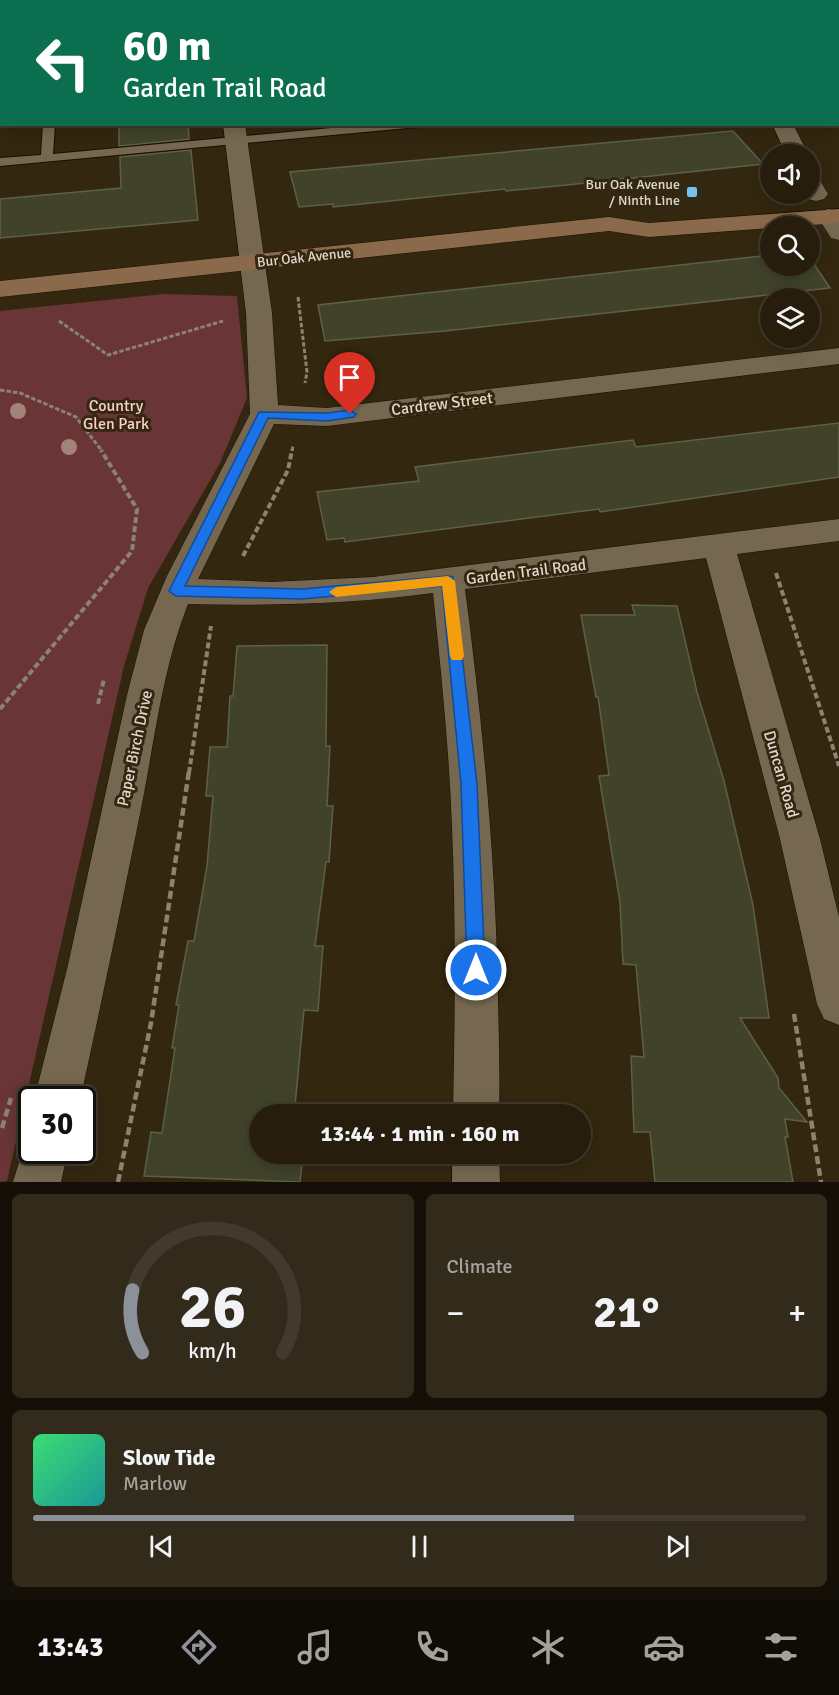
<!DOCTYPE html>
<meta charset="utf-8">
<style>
:root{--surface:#261d0c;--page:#322a1a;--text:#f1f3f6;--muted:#a4a29d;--line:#423b2d;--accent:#8c9099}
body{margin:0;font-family:Signika,sans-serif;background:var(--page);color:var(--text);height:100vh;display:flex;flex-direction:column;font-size:22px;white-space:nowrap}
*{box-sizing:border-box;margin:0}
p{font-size:20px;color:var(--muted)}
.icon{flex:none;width:33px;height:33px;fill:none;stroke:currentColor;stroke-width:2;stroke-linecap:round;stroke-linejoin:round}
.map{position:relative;height:1182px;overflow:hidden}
.side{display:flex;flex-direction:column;gap:12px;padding:12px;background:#151007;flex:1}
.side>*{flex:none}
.banner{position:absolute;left:0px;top:0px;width:840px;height:126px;box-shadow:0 3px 15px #0003,0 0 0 2px var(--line);background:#0b6e4f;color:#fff;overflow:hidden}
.buttons{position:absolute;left:760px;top:144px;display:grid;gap:12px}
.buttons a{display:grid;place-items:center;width:60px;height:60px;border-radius:50%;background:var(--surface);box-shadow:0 3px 15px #0003,0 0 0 2px var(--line);font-size:30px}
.speed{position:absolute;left:18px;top:1086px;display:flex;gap:12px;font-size:30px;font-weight:700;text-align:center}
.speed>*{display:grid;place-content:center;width:78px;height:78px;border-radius:50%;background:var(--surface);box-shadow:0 3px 15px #0003,0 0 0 2px var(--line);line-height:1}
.speed .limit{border:3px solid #111;border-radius:9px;background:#fff;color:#111}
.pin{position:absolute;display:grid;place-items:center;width:51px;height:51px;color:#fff;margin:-62px -26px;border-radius:50% 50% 50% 0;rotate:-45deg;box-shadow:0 0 6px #0007}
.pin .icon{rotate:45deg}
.me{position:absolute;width:66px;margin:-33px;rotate:0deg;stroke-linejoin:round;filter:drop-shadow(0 0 4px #0008)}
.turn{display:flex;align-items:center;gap:21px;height:126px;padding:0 24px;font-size:27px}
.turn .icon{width:78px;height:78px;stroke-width:2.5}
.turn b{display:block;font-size:42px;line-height:51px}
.big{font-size:45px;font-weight:700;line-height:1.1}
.side .widget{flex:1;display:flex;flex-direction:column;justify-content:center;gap:9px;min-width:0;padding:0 21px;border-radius:9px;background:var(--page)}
.side .dial{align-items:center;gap:0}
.dial svg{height:156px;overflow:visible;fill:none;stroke:var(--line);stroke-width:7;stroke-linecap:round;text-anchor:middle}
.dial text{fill:var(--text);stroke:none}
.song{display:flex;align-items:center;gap:18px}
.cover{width:72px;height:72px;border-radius:9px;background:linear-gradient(135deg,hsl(140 70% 55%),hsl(180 70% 35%))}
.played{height:6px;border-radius:3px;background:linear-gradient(90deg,var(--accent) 70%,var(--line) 70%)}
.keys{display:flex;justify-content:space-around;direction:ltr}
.heat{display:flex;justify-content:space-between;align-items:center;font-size:33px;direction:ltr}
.side .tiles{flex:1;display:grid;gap:12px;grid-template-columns:1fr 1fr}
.widget:last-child{grid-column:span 2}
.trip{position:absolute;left:249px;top:1104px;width:342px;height:60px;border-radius:30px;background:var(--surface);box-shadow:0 3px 15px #0003,0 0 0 2px var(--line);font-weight:700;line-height:60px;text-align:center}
.menu{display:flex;height:96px;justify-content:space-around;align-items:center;background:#0f0c05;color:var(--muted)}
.menu .icon{width:42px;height:42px}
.menu .current{color:var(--accent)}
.menu b{font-size:27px;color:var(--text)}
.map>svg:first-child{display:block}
.green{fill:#693536}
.building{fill:#40432a;stroke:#5d6046;stroke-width:1.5}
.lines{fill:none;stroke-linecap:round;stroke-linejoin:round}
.lane-casing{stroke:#1b1000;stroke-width:2}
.street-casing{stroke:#1b1000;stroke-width:1}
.secondary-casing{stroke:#1b1000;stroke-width:1}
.path-far2{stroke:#8c8271;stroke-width:3;stroke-dasharray:4.5 2;stroke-linecap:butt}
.path-far1{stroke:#8c8271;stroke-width:4;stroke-dasharray:6 3;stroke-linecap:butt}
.path{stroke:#8c8271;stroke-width:4.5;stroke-dasharray:8 4;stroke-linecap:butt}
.lane{fill:#766850;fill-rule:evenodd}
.street{fill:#766850;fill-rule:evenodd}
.secondary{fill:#8a6a4b;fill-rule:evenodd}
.tree{fill:#a28378}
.route{fill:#1a73e8;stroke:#114b97;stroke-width:1.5}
.slow{fill:#f59e0b}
.poi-dot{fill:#70c1f4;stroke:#332710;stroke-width:2}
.labels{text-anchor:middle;stroke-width:6;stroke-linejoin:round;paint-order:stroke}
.far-poi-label{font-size:14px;fill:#e0d8cb;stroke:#332710;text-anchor:end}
.far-street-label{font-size:14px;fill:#e0d8cb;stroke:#332710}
.street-label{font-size:16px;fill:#e0d8cb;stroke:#332710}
.park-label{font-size:16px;fill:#fccfce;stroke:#332710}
</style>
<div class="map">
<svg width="839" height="1182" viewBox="0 0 839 1182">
<rect width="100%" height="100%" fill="#332710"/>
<!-- green -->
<path class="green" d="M164,294l73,2 10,102 -27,65 -72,125 -24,78 -117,515 -7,1v-871z"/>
<!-- building -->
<g class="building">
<path d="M119,124h69l1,15 -70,7z"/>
<path d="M733,131l30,33 -196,21 -61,6 -1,-2 -172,18v-3l-34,3 -9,-35z"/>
<path d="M191,150l7,70 -198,18v-39l121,-11 -1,-31z"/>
<path d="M771,255v11h39v-8l20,30 -385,43 -120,10 -7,-36z"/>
<path d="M839,423v54l-239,35 -1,-3 -254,33 -1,-4 -17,2 -10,-48 102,-11 -4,-14 218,-27 3,7z"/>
<path d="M632,605l45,1 20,86 27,89 29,124 16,113h-29l38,60 1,10 28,34 -22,-3 3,18h-3l8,45h-138l-5,-50h-16l-3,-76 13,1 -8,-92 -13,-1 -3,-62 -21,-126 10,-1 -11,-78h-2l-15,-82h54z"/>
<path d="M327,645l-1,101h4l-3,60h6l-4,56h-3l-11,84h8l-5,65 -14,-1 -9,96 12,1v7h-47v40h43l-3,28 -156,-6 7,-44 11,1 13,-85h-3l7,-43h-3l12,-64h6l13,-75 6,-70h-7l4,-49h17l3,-51h3l4,-50z"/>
</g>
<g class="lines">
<defs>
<g id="lane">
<rect x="52" y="0" width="10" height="2"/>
<rect x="370" y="0" width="10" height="2"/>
<path d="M43,124h12l-2,30 321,-30h49l-5,3 -418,39v-8l41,-3z"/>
</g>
<g id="street">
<rect x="203" y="0" width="18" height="2"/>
<rect x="521" y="0" width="18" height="2"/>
<path d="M686,0h18l1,2h-18z"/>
<path d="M223,124h22l27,189 6,92 49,3 512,-60v16l-512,62 -53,-2 -76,155 74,3 101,-5 466,-58v22l-102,13 83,285 19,78v108l-15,-6 -7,-15 -37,-165 -74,-281 -241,31c18,137 31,274 33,412 1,38 2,76 1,113h-46c2,-96 3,-192 -1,-288 -3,-78 -11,-155 -19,-233 -82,11 -162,13 -245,11 -25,63 -33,133 -46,200 -20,99 -40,197 -62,296h-46l34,-135 59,-270 17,-65 23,-54 83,-162 -4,-101z"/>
<path d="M772,124h21l15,30h-22z"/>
<path d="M810,175l8,2 10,17 -4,5 -8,2 -8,-2 -4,-5h6z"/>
<path d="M829,209l10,4v27l-8,-2 -14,-22 4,-5z"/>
<path d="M32,1132v18h36l-7,32h-48l15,-49z"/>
<path d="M452,1154h47l1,28h-48z"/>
</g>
<path id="secondary" d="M839,209v14l-190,14 -40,-6 -609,66v-16l609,-64 40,6z"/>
</defs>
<!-- lane casing -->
<use href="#lane" class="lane-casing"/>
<!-- street casing -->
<use href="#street" class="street-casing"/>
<!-- secondary casing -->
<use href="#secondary" class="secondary-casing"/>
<!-- path-far2 -->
<g class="path-far2">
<path d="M298,297l9,75 -2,11"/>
<path d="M59,321l49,34 115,-34"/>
<path d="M0,390l20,3 56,24 26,34"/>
<path d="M292,451l1,-5"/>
</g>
<!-- path-far1 -->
<g class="path-far1">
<path d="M243,556l45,-86 4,-20"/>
<path d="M776,573l63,193"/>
<path d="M98,704l6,-25"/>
<path d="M0,709l132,-158 5,-42 -36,-59"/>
<path d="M189,773l22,-147"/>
</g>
<!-- path -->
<g class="path">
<path d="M794,1014l27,168"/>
<path d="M2,1128l9,-30"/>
<path d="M118,1182l33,-159 38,-252"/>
</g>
<!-- lane -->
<use href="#lane" class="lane"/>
<!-- street -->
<use href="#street" class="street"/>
<!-- secondary -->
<use href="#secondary" class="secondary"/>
</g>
<!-- trees -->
<g class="tree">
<circle cx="18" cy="411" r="8"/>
<circle cx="69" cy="447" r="8"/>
</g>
<!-- route -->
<path class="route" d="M350,410l6,4 -2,3 -27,4 -59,-3 -83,168 117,3 146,-13 5,1 24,207 8,186 -3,6 -6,2 -6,-2 -3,-6 -6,-186 -19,-198 -140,13 -126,-3 -7,-5 90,-179 68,1z"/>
<!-- slow -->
<path class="slow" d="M448,576l7,5 9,75 -2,4h-10l-2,-4 -8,-70 -106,11 -7,-5 7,-5z"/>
<!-- markers -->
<rect class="poi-dot" x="686" y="186" width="12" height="12" rx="3"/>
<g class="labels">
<!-- far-poi labels -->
<g class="far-poi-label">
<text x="680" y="189">Bur Oak Avenue<tspan x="680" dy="16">/ Ninth Line</tspan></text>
</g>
<!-- far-street labels -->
<g class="far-street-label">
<text transform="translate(304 257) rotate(-6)" y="5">Bur Oak Avenue</text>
</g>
<!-- street labels -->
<g class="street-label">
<text transform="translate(442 403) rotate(-7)" y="6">Cardrew Street</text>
<text transform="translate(526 571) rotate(-7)" y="6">Garden Trail Road</text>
<text transform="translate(134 748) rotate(-78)" y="6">Paper Birch Drive</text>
<text transform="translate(782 774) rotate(74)" y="6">Duncan Road</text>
</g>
<!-- park labels -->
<g class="park-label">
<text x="116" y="411">Country<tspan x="116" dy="18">Glen Park</tspan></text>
</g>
</g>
</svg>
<div class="buttons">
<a><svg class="icon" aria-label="sound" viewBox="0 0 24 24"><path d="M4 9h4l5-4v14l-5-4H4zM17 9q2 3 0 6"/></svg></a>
<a><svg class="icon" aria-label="search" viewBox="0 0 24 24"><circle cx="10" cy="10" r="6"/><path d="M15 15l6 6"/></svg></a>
<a><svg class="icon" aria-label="layers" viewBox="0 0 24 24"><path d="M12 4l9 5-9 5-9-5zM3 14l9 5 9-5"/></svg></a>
</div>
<div class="speed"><div class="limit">30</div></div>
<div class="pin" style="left:350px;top:414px;background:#d93025"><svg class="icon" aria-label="arrive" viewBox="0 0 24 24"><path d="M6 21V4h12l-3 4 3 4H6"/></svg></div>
<svg class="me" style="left:476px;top:970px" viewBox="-20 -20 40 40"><circle r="17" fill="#1a73e8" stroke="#fff" stroke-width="3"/><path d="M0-11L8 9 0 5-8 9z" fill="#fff"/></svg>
<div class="trip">13:44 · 1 min · 160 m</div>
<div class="banner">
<div class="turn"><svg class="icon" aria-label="left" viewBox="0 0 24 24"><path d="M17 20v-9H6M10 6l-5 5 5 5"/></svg><div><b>60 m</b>Garden Trail Road</div></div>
</div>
</div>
<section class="side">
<div class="tiles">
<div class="widget dial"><svg viewBox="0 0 100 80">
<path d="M14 69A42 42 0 1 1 86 69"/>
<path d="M14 69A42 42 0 0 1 9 37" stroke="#8c9099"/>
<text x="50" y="56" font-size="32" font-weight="700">26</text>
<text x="50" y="72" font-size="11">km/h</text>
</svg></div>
<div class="widget"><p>Climate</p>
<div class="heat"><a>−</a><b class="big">21°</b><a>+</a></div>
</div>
<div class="widget">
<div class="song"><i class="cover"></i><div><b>Slow Tide</b><p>Marlow</p></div></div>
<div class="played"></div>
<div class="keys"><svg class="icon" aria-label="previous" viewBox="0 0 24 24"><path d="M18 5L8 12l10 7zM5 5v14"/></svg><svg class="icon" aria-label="pause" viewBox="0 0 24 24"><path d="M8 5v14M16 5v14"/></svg><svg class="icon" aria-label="next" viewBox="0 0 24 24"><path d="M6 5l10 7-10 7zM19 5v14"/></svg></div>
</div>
</div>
</section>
<nav class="menu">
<b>13:43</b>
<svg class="icon current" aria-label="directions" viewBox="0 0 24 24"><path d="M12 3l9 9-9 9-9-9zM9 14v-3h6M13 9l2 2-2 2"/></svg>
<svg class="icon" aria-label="music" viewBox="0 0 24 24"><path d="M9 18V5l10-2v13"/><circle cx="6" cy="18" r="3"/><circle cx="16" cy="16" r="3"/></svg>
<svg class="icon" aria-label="phone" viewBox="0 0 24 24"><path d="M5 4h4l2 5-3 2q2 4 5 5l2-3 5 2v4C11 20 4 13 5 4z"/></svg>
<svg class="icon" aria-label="climate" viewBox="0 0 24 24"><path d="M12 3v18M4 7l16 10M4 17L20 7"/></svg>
<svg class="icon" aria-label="car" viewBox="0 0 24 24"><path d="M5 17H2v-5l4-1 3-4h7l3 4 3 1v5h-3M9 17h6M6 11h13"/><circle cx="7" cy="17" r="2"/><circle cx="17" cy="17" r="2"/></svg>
<svg class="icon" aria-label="filters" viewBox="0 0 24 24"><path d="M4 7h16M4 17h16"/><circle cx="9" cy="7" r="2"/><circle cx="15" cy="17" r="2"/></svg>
</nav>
